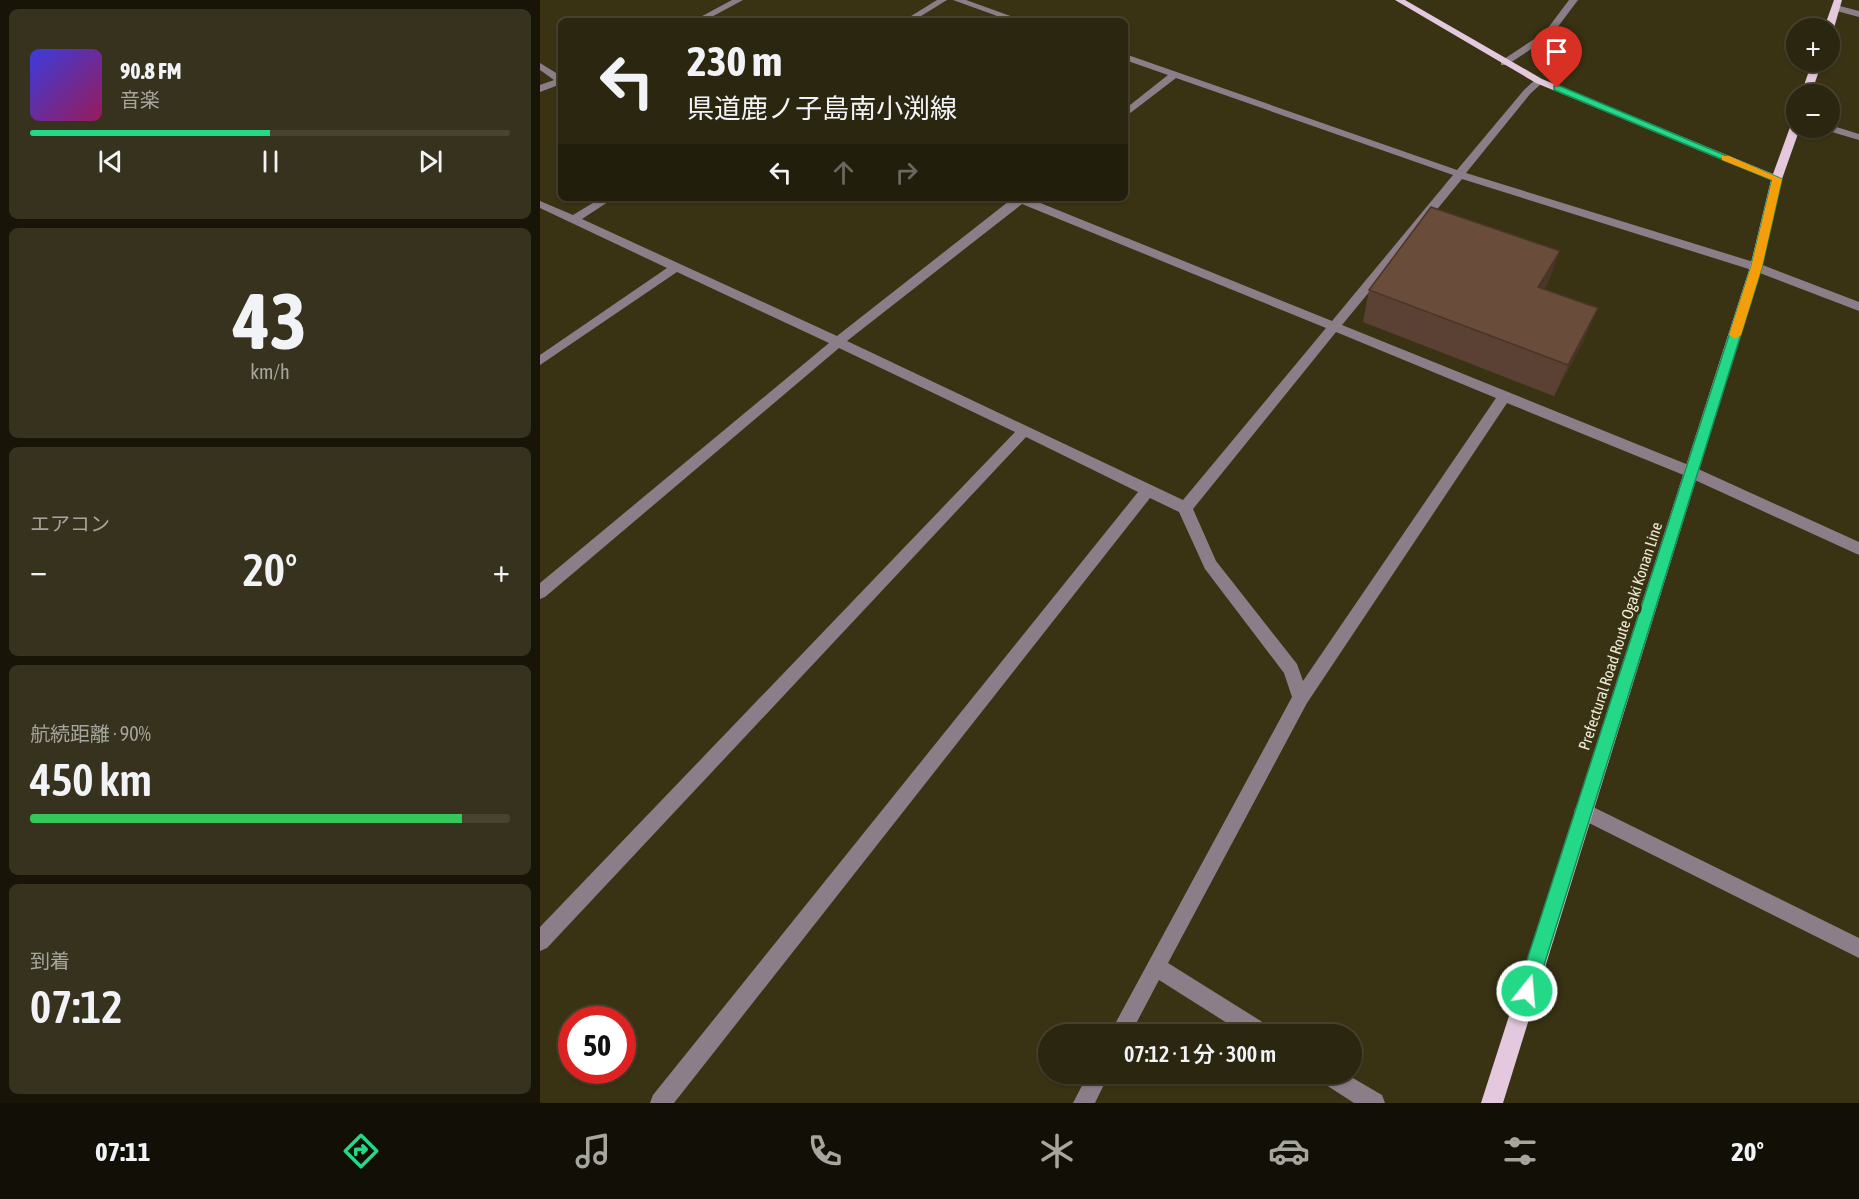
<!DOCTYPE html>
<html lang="ja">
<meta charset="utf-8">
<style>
:root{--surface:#2b260f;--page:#37321d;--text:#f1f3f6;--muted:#a6a59e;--line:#47432f;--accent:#23d887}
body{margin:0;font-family:"Asap Condensed","Noto Sans JP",sans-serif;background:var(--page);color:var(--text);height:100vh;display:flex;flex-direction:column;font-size:22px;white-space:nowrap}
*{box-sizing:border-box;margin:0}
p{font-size:20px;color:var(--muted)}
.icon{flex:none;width:33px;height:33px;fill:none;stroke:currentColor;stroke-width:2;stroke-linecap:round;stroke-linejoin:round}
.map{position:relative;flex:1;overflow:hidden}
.details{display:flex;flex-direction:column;gap:9px;padding:9px;background:#181508;width:540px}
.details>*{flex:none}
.hud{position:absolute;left:18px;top:18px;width:570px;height:183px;border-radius:9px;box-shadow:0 2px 4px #0004,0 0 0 2px var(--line);background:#2b260f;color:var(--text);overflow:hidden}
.controls{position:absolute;left:1246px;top:18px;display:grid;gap:12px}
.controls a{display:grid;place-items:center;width:54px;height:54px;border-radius:50%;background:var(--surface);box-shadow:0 2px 4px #0004,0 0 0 2px var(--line);font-size:30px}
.speed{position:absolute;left:18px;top:1006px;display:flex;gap:12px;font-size:30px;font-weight:700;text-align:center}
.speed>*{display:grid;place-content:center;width:78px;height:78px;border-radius:50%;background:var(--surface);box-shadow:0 2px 4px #0004,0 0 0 2px var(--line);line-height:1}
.speed .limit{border:9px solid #d22;background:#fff;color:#111}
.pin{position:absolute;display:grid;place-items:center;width:51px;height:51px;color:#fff;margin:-62px -26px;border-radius:50% 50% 50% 0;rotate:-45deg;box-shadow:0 0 6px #0007}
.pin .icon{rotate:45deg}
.me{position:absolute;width:66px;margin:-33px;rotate:17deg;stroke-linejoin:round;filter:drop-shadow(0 0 4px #0008)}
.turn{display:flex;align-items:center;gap:21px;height:126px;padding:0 30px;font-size:27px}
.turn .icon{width:78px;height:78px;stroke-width:2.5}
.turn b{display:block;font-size:42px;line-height:51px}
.lanes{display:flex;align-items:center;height:57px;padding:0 30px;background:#0003;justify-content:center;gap:30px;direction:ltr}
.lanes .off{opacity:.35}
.big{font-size:45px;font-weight:600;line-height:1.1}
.details .card{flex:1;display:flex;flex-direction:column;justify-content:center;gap:9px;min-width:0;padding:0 21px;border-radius:9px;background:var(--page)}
.details .dial{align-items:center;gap:0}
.dial b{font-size:78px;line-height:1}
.song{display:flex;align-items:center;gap:18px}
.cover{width:72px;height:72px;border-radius:9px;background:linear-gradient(135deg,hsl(240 70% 55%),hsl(330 70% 35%))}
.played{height:6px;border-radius:3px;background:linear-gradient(90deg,var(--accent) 50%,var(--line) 50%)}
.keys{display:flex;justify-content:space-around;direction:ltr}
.heat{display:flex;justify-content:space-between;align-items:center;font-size:33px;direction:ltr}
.charge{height:9px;border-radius:4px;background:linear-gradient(90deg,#34c759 90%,var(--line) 0)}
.trip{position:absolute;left:498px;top:1024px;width:324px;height:60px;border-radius:30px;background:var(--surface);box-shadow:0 2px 4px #0004,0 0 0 2px var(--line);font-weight:600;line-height:60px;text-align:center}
.tabs{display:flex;height:96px;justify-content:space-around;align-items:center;background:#110f06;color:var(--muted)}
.tabs .icon{width:42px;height:42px}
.tabs .active{color:var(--accent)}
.tabs b{font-size:27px;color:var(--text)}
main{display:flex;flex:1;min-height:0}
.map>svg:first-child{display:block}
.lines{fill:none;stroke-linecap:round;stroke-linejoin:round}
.minor{fill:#8b7e88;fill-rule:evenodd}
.major{fill:#e4c9de;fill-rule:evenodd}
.wall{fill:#5b4133}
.shaded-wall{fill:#4a3529}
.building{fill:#6a4c3b;stroke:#4a3529;stroke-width:1.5}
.route{fill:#23d887;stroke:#178c58;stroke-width:1.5}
.slow{fill:#f59e0b}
.labels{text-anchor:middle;stroke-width:6;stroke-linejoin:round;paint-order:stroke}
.street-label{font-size:16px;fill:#eeebd9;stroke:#393314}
</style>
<main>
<section class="details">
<div class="card">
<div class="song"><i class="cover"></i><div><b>90.8 FM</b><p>音楽</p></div></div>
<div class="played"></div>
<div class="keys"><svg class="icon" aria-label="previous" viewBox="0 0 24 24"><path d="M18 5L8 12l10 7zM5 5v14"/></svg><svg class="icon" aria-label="pause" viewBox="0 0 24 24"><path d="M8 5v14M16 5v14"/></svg><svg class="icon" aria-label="next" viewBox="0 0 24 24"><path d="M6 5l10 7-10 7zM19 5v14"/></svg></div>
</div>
<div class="card dial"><b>43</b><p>km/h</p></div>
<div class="card"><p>エアコン</p>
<div class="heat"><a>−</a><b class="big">20°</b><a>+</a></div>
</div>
<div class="card"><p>航続距離 · 90%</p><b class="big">450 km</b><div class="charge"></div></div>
<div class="card"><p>到着</p><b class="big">07:12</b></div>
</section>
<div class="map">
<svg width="1319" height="1103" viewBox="0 0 1319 1103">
<rect width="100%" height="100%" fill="#393314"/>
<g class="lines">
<!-- minor -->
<g class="minor">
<path d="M192,0h11l-39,21h-11z"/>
<path d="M397,0h10l-34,21h-10z"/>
<path d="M413,0h13l58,21h-13z"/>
<path d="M1029,0h9l-27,36 -44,29h-6v-4l44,-29z"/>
<path d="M1296,5l23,6v6l-26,-7 -1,-2z"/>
<path d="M585,54l332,116 67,-80 12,-11h6v4l-12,11 -64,79 294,91 99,38v9l-107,-41 -290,-91 -120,146 354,143 163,74v13l-173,-79 -179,-73 -200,300 -139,260 104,65 3,7h-29l-87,-55 -29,55h-21l183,-338 -8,-24 -79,-104 -26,-57 -29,-14 -476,605h-24l3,-8 485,-603 -112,-55 -479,511 -7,3v-24l475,-495 -176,-84 -294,249 -5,2v-16l289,-240 -152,-71 -137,93v-10l127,-87 -127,-60v-7l33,14 28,-17h13l-32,21 255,117 176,-138h15l304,123 121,-146 -277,-97 -51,39v-8l43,-34 -43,-15zM482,204l304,124 -143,172 -336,-159zM796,332l160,66 -193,283 -6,-17 -81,-103 -23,-52z"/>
<path d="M0,63l21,13v8l-21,8v-7l14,-5 -14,-10z"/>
<path d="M1290,125l29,9v6l-34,-10 -1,-2h6z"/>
<path d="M1043,802l276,136v20l-282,-141 -3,-6 3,-6z"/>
<path d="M548,1074h21l-14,29h-22z"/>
<path d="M777,1074h29l36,21 3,8h-31l-34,-22z"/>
</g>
<!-- major -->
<g class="major">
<path d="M855,0h10l137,79 231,95 20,-55 4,-1v10h3l-18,51 -20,88 -259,836h-22l269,-836 21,-87 -235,-97z"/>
<path d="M1294,0h8l-8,28 -4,2 -6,-2z"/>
<path d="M1272,62h10l-11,32h-10z"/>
</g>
</g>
<!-- wall -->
<path class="wall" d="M1008,283l-4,6 40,51 -30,56 -191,-74 6,-32z"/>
<!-- shaded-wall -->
<g class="shaded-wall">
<path d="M1020,251l-12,32 -22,36 12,-32z"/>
<path d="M1058,308l-14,32 -30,56 14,-31z"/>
</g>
<!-- building -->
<path class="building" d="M891,207l129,44 -22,36 60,21 -30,57 -199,-75z"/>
<!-- route -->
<path class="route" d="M1014,86h6l222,93 -20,88 -226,724 -3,6 -6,3 -7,-3 -3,-6 234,-724 21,-87 -218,-90z"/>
<!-- slow -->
<path class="slow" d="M1182,156h7l53,23 -20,88 -21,68 -6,4 -6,-4 22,-68 21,-87 -50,-20z"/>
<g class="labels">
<!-- street labels -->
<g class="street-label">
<text transform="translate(1080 636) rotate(-72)" y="6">Prefectural Road Route Ogaki Konan Line</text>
</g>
</g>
</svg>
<div class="controls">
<a>+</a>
<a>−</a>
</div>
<div class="speed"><div class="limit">50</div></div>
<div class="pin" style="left:1017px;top:88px;background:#d93025"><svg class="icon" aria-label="arrive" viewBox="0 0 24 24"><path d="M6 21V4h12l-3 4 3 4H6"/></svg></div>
<svg class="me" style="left:987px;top:991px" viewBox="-20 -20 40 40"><circle r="17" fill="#23d887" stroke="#fff" stroke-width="3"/><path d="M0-11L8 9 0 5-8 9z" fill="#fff"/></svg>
<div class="trip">07:12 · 1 分 · 300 m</div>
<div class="hud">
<div class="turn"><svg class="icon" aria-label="left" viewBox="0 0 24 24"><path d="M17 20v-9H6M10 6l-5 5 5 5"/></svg><div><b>230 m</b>県道鹿ノ子島南小渕線</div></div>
<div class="lanes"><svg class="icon" aria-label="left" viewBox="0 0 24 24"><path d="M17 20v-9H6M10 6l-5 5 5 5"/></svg><svg class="icon off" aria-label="ahead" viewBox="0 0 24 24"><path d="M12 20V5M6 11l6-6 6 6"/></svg><svg class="icon off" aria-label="right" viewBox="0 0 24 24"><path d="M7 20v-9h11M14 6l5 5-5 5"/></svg></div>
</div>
</div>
</main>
<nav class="tabs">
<b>07:11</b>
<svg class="icon active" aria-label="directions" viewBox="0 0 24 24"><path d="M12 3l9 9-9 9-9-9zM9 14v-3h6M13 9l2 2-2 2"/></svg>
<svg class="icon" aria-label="music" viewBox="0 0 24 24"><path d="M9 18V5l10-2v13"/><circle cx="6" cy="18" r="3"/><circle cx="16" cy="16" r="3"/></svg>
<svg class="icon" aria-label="phone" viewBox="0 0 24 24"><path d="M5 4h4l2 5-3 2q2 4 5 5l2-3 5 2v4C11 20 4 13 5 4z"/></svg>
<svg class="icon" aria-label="climate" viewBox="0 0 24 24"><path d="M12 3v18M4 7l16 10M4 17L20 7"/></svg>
<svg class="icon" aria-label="car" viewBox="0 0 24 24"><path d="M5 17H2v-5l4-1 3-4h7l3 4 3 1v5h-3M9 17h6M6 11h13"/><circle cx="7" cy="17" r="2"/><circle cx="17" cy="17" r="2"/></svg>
<svg class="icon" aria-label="filters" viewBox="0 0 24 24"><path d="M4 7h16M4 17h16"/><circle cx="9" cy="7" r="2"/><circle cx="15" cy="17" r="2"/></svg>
<b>20°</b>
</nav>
